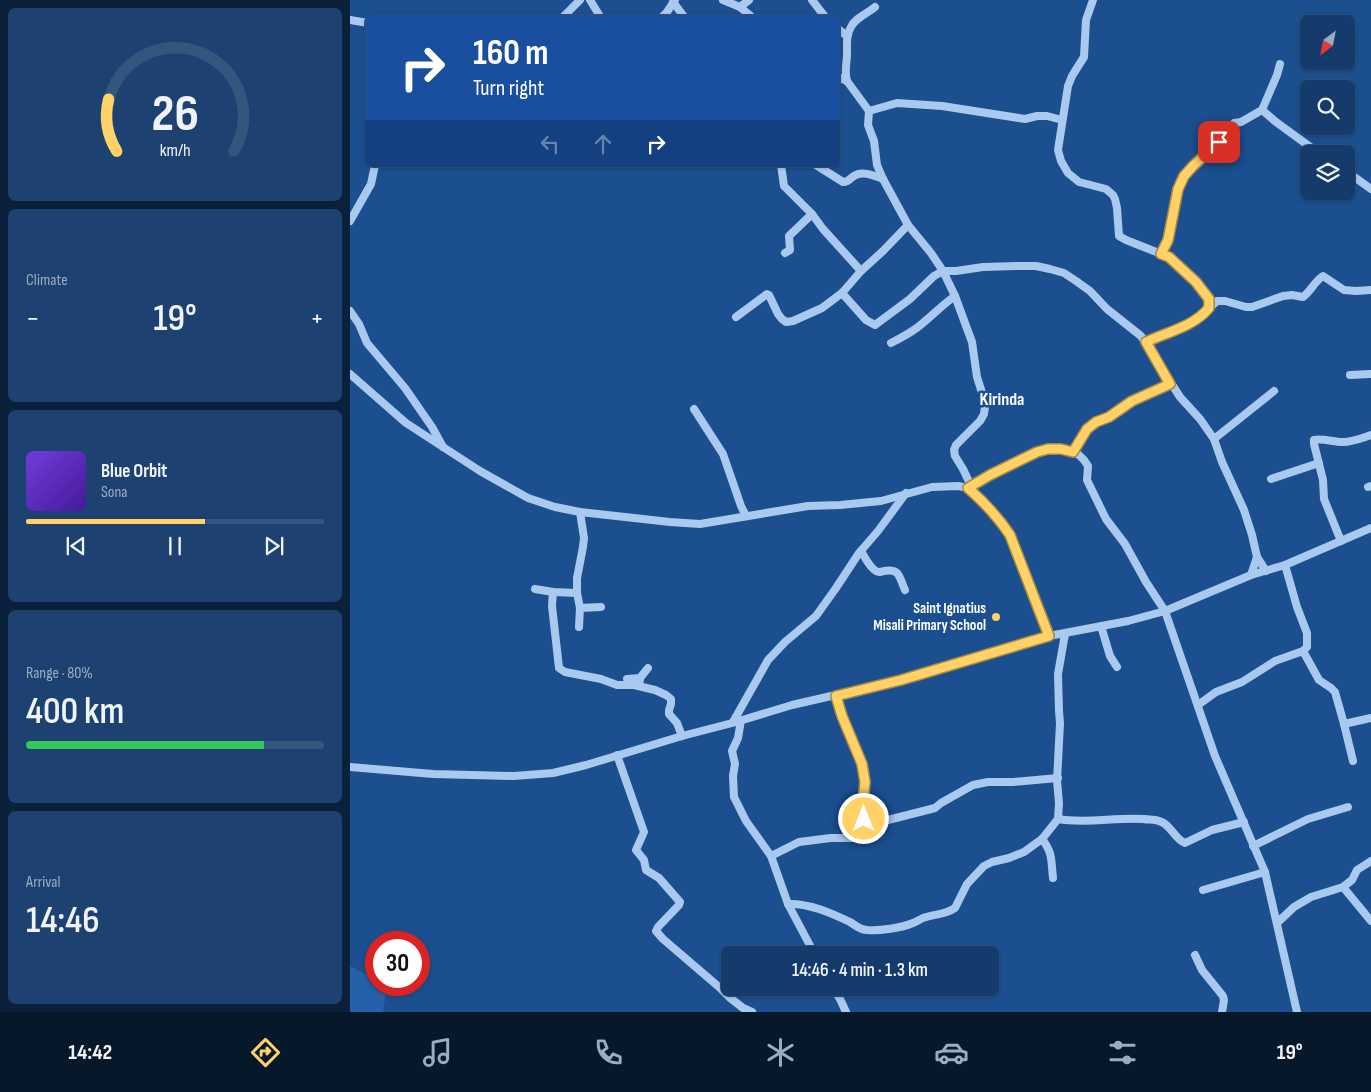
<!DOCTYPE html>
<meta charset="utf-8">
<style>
:root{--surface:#143b6b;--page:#1d4271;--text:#f1f3f6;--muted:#9dadc1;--line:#33557e;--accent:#ffd166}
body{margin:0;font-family:"Sofia Sans Condensed",sans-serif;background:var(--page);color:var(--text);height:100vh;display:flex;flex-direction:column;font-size:19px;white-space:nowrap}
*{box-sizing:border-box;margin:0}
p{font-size:16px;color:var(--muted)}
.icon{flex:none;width:28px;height:28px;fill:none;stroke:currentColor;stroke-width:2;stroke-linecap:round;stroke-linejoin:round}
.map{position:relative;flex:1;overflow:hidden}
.side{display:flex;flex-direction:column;gap:8px;padding:8px;background:#0b203b;width:350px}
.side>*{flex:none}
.top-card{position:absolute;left:15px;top:15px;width:475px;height:152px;border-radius:8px;box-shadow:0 1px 4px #0004,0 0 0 1px var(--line);background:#1a4fa0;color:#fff;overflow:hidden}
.needle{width:32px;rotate:212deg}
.tools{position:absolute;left:950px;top:15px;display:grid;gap:10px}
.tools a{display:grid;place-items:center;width:55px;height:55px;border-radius:8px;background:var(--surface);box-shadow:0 1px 4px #0004,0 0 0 1px var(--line);font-size:25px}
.speed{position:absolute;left:15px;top:931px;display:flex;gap:10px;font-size:25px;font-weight:700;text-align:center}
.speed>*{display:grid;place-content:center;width:65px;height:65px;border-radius:50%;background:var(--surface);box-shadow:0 1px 4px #0004,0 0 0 1px var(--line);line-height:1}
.speed .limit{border:8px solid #d22;background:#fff;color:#111}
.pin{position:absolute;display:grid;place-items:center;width:42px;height:42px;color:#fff;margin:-21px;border-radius:10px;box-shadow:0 2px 8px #0006}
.me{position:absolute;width:55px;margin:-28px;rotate:0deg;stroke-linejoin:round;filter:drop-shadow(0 0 4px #0008)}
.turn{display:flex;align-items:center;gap:18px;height:105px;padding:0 25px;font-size:22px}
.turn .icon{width:65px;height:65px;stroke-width:2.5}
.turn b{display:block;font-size:35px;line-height:42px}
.lanes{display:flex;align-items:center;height:48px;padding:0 25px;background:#0003;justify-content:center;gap:25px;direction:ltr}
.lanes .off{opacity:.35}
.big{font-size:38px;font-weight:600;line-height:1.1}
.side .card{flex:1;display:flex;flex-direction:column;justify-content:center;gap:8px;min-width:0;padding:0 18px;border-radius:8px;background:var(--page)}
.side .dial{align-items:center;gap:0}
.dial svg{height:130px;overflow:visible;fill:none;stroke:var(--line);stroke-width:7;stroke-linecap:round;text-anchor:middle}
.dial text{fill:var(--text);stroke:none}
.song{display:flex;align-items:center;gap:15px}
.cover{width:60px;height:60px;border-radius:8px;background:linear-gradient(135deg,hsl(260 70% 55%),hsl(260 70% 35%))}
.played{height:5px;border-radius:2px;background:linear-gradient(90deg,var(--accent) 60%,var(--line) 60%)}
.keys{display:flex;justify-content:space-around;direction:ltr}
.heat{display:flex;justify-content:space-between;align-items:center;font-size:28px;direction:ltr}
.charge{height:8px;border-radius:4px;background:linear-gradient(90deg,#34c759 80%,var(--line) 0)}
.trip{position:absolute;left:371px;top:946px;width:278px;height:50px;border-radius:8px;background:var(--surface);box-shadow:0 1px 4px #0004,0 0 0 1px var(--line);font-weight:600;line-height:50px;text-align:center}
.menu{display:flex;height:80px;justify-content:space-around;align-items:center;background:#08182b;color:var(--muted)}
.menu .icon{width:35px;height:35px}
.menu .active{color:var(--accent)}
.menu b{font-size:22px;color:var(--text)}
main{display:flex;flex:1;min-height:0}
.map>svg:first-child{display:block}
.green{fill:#2461a8}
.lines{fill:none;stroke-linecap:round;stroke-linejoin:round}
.minor{stroke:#a9c9ee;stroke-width:8}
.route-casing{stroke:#a68842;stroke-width:12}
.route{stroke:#ffd166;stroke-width:9}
.poi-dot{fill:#ffd166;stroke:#1b4f8f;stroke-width:2}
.labels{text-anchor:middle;stroke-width:5;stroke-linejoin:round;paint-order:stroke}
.poi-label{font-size:15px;font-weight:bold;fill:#fff;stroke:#1b4f8f;text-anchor:end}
.quarter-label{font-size:18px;font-weight:bold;fill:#fff;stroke:#1b4f8f}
</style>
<main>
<section class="side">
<div class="card dial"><svg viewBox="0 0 100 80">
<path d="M14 69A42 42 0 1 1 86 69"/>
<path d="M14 69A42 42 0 0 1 9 37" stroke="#ffd166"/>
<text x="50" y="56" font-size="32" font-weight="700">26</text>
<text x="50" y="72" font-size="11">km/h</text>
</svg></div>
<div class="card"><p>Climate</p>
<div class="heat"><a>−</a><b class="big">19°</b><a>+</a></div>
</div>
<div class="card">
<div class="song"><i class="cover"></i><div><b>Blue Orbit</b><p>Sona</p></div></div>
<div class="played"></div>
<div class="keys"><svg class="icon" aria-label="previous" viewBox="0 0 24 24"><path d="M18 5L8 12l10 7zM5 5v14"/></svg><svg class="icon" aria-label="pause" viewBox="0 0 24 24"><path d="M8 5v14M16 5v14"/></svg><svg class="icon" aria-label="next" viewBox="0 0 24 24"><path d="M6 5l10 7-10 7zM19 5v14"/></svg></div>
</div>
<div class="card"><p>Range · 80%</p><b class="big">400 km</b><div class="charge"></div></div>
<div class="card"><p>Arrival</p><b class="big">14:46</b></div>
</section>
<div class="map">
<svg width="1021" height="1012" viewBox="0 0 1021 1012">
<rect width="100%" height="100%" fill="#1b4f8f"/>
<!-- green -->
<path class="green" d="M0,966l26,14v5l11,1 -4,26h-33z"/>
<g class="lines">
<!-- minor -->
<g class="minor">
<path d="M240,0l11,18"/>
<path d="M373,0l17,7"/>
<path d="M399,0l-9,7 13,11"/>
<path d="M462,0l14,18"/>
<path d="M743,0l-7,20 -2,37 -12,19 -4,10 -10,64 3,11 7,12 11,9 27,7 7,6 2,4 2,9 2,28 7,4 43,17 27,25 13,17 6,3"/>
<path d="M323,2l12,16"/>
<path d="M212,18l18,-18"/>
<path d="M311,18l6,-6 8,-12"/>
<path d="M0,20l18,3"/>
<path d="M488,29l9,7"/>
<path d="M488,77l9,4 22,30 -1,14 6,16 3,24 6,14 25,46 23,28 12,18h13l27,-4 33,-1h20l14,3 14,4 12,8 14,10 17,18 34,27 39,61 20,22 14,20 8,23 22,48 8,25 5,22 9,14"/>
<path d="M497,81c-3,-12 0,-17 0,-27 0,-10 -1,-19 4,-27 4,-9 17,-14 24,-20"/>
<path d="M912,110l14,12 44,32"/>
<path d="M519,111l28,-8 45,3 83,13 12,-3h10l15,4"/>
<path d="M431,165l3,21 28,28 11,15 38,42"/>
<path d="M466,165l27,17c6,0 6,-3 11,-6 8,-6 21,0 29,3"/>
<path d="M996,171l25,18"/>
<path d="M0,221l21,-37 4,-19"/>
<path d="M435,253l5,-3 -1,-14 23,-22"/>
<path d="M811,254l6,-14 11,-51 7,-13 8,-10 26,-24 15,-19 7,-1 21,-12 15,-35 3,-11"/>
<path d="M492,293l24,27 9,5 35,-26 24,-23 9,-5 12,25 17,46 5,35 7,22 1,8 -1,7 -4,7 -24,24 -2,5 1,6 8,13 8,17"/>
<path d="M0,311l9,13 8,19 38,45 27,39 11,20"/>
<path d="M386,317l31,-23 2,1 9,19 4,5 4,3 7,-1 29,-13 20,-15 19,-22 22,-20 25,-26"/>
<path d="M795,342l23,-10 14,-5 14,-7 21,-19h8l21,6h6l31,-11 9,-1 11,2c8,-6 11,-15 20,-21l21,14 12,1 15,-1"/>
<path d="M541,343c10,-5 19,-10 27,-16 13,-10 24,-22 37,-31"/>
<path d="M0,374l56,49 74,48 48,27 27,9 25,5 90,10 30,2 108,-18 32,-1 41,-4 51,-14 26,-1 10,2 12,11 21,23 9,13 39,101"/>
<path d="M1000,375l21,-1"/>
<path d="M344,409l29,45 18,52 5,10"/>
<path d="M864,439l60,-48"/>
<path d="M723,452l14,-23 9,-7 13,-5 23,-16 38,-17"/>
<path d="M921,479l48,-16"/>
<path d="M1018,487l3,-1"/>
<path d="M618,488l43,-24 26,-11 11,-4h13l12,3 6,3 5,5 4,6 -1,14 19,39 19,25 21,38 19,29 50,145 50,116 32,140"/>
<path d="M991,541l-17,-42 -1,-19 -9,-36v-4c9,-2 19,2 29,2 9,0 19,-4 28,-7"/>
<path d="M511,551c4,6 8,16 15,20 3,2 5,1 8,0 16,-3 15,6 21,19"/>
<path d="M901,575l6,-18"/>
<path d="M185,589l18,3 24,1"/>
<path d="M203,592l-1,14 7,62 6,4 36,7 16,6h17l21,5 11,5 5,4v5l-2,6v4l8,9 5,13"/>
<path d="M230,608l21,-1"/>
<path d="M751,626l9,30 7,11"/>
<path d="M229,627l1,-19 -3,-15v-15l6,-31 1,-9 -4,-26"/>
<path d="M953,651l16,29 12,8 4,4 9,32 9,37"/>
<path d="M277,679l13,-1"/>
<path d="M289,686l1,-8 8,-10"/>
<path d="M848,705l18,-13 26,-10 33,-21 28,-10 4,-4v-14l-10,-26 -12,-42"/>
<path d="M391,720l-3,18 -6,13 3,13 -2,12 1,21 12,24 25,35 17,48 27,51"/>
<path d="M383,722l35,-62 17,-18 31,-26 20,-28 23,-35 19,-22 28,-38"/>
<path d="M994,724l27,-6"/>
<path d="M267,755l27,77 -8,18 8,10 2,10 13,8 21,24 -1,3 -21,22 -2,4 7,8 56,48 10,10 14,11 9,4"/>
<path d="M0,767l83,7 81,2 39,-3 33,-8 96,-29 54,-14 56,-17 109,-25 148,-44 79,-15 37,-10 86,-36 34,-10 86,-37"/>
<path d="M513,803l12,7 7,7 6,3 47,-12 6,-5 32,-18 15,-3h25l45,-4"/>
<path d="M708,819c28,5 57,-2 86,0 5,1 10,0 15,2 12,3 15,18 26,22l27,-13 32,-8"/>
<path d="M692,839c11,14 9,22 11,39"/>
<path d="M903,846l55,-27 40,-12"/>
<path d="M421,856l28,-14 32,-4h27l2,-1 2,-3 2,-15 -1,-18 2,-19 -3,-18 -20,-48 -6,-21"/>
<path d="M993,887l28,34"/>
<path d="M853,890l62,-18"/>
<path d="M438,904c21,-1 43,9 62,18 5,3 10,8 17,8 12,1 35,-2 46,-7 3,-1 6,-3 10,-5 11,-4 22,-3 32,-10l12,-24 17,-18 8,-4 17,-4 15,-6 18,-13 16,-20 1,-16 -2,-22 3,-58 -1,-12 -1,-37 7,-40"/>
<path d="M927,923l17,-16 17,-10 32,-10 9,-7 5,-10 14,-9"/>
<path d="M845,955l7,15 21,26 1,4 -2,12"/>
<path d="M483,988l7,11 6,13"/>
</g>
</g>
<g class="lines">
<defs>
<path id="route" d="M514,819l-1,-18 2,-19 -3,-18 -20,-48 -6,-20 65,-16 148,-44 -39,-101c-12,-18 -26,-33 -42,-47l22,-13 47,-23 11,-3h13l12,3 14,-23 9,-7 13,-5 23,-16 38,-17 -24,-42c21,-10 47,-15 63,-34v-9l-13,-17 -27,-25 -8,-3 7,-14 10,-51 6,-13 9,-10 26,-24"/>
</defs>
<!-- route casing -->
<use href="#route" class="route-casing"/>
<!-- route -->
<use href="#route" class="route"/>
</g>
<!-- markers -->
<circle class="poi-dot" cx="646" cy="617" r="5"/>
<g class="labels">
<!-- poi labels -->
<g class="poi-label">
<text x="636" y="613">Saint Ignatius<tspan x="636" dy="17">Misali Primary School</tspan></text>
</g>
<!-- quarter labels -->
<g class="quarter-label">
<text x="652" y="405">Kirinda</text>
</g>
</g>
</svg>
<div class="tools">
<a><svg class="needle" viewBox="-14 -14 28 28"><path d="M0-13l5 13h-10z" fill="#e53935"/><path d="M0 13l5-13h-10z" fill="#9dadc1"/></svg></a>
<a><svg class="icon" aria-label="search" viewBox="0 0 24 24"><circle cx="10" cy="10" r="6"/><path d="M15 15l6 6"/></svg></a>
<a><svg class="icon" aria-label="layers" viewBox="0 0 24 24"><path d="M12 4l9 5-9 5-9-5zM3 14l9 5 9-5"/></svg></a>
</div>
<div class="speed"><div class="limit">30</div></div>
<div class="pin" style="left:869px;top:142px;background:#d93025"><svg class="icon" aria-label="arrive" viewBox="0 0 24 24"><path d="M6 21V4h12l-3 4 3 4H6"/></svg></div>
<svg class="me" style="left:514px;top:819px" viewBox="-20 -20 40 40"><circle r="17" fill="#ffd166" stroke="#fff" stroke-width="3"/><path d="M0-11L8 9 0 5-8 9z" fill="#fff"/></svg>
<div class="trip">14:46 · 4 min · 1.3 km</div>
<div class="top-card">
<div class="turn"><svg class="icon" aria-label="right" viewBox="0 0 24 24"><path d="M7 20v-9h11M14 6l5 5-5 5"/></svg><div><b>160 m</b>Turn right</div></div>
<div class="lanes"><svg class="icon off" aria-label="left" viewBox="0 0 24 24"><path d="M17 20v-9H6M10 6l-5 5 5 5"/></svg><svg class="icon off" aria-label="ahead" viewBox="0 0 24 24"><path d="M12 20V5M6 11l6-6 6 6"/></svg><svg class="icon" aria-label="right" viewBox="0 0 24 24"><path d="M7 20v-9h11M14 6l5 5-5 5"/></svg></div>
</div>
</div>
</main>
<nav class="menu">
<b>14:42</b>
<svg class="icon active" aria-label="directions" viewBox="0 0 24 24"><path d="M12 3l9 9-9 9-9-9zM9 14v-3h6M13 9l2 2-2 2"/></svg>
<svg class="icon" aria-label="music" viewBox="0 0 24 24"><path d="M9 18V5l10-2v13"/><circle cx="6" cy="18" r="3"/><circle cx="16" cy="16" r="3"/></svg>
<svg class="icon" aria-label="phone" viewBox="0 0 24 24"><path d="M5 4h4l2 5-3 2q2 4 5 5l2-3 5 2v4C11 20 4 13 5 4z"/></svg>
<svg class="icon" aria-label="climate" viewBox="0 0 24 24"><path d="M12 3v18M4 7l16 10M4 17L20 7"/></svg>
<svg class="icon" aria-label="car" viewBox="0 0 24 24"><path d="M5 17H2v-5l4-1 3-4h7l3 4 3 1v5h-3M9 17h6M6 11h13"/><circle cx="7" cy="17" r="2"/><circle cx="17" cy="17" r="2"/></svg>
<svg class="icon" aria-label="filters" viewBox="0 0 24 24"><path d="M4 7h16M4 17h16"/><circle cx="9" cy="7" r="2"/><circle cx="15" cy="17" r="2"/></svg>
<b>19°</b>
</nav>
